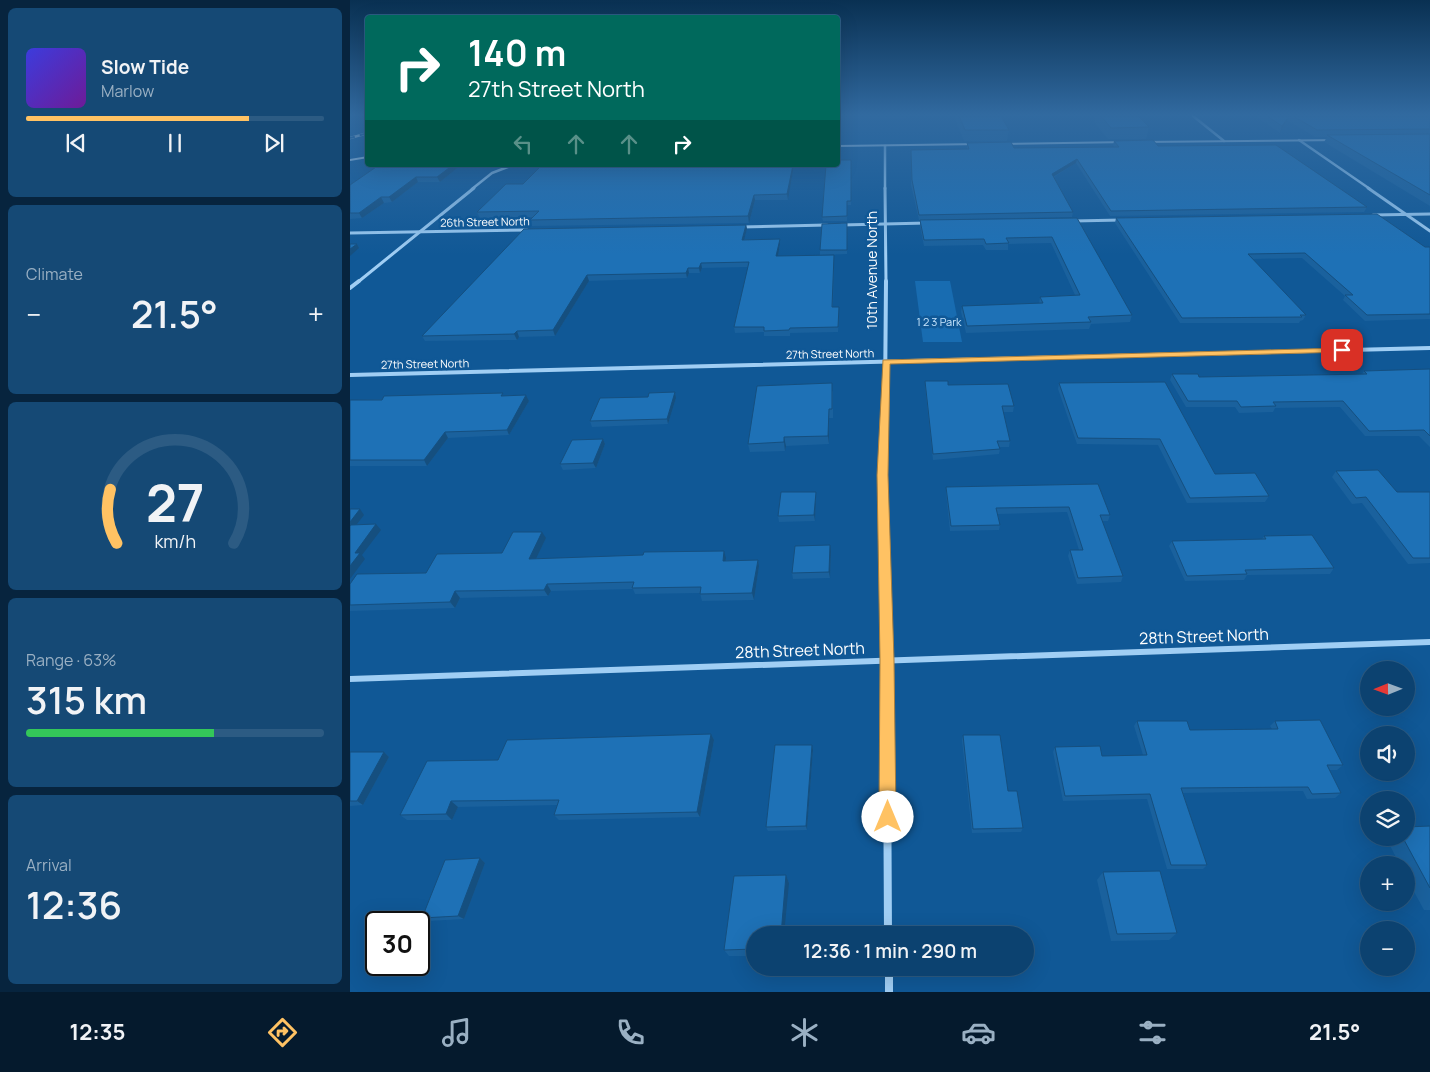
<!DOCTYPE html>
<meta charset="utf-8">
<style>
:root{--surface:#0c4270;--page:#154975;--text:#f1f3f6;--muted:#9ab0c3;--line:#2c5b83;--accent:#ffc263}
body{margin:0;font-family:Manrope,sans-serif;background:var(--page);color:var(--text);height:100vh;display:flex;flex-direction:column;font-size:19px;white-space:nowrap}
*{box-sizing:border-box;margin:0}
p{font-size:16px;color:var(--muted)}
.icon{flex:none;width:28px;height:28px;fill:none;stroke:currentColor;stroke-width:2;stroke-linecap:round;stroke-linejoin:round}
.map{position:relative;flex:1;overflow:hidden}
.side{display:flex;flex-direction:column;gap:8px;padding:8px;background:#07243e;width:350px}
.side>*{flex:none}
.hud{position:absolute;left:15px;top:15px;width:475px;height:152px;border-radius:5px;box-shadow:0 5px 20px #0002,0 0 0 1px var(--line);background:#00695c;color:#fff;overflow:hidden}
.needle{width:32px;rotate:269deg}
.tools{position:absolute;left:1010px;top:661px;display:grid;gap:10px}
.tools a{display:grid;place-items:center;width:55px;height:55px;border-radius:50%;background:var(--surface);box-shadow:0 5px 20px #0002,0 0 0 1px var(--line);font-size:25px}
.speed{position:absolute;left:15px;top:911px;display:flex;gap:10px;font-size:25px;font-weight:700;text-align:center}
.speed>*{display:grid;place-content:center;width:65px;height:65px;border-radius:50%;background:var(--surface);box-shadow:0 5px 20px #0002,0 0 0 1px var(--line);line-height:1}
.speed .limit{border:2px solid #111;border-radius:8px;background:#fff;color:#111}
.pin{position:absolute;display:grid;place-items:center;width:42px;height:42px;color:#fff;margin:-21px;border-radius:10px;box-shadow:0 2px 8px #0006}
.me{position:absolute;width:55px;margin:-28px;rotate:0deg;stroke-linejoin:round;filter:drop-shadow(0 0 4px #0008)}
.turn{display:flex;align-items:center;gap:18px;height:105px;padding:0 20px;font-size:22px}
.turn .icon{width:65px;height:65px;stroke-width:2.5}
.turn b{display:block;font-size:35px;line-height:42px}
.lanes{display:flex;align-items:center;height:48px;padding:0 20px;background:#0003;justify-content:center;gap:25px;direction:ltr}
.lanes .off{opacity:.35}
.big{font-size:38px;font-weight:600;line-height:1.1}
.side .widget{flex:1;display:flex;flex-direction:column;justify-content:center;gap:8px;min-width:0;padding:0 18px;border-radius:8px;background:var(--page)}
.side .dial{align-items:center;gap:0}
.dial svg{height:130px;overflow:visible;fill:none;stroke:var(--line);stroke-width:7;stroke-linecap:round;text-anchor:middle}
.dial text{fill:var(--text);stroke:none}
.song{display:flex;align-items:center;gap:15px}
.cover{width:60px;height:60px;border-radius:8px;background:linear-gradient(135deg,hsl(240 70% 55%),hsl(280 70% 35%))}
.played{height:5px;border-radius:2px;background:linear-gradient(90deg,var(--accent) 75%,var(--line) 75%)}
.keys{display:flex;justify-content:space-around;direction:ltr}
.heat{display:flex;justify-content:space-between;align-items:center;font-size:28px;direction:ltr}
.charge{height:8px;border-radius:4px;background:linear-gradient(90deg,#34c759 63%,var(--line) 0)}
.trip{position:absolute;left:396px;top:926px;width:288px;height:50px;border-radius:25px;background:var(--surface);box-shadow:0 5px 20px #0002,0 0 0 1px var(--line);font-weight:600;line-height:50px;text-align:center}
.tab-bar{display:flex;height:80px;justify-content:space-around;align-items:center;background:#051a2d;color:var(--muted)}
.tab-bar .icon{width:35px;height:35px}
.tab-bar .current{color:var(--accent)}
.tab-bar b{font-size:22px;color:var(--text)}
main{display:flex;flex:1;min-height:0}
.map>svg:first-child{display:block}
.green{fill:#186cb1}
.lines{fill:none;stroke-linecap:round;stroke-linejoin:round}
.street-far5{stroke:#a0cef4;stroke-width:2.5}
.street-far4{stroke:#a0cef4;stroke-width:3}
.street-far3{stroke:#a0cef4;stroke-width:4}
.street-far2{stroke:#a0cef4;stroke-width:5}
.street-far1{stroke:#a0cef4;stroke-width:6}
.street{stroke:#a0cef4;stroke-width:8}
.secondary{fill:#cfe8fd;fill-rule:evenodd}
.rail-casing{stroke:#fff;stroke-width:2.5}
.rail{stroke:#105896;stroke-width:2;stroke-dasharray:5;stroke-linecap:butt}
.wall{fill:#1a619d}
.shaded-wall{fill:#154f7f}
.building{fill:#1e71b6;stroke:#154f7f}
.route{fill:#ffc263;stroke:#a67e40}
.labels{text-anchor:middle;stroke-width:5;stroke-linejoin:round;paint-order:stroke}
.far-street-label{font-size:11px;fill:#fff;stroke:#105896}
.far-park-label{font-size:11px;fill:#c8e6fe;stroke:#105896}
.street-label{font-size:14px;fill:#fff;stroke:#105896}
.near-street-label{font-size:16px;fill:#fff;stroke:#105896}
</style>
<main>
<section class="side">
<div class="widget">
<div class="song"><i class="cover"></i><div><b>Slow Tide</b><p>Marlow</p></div></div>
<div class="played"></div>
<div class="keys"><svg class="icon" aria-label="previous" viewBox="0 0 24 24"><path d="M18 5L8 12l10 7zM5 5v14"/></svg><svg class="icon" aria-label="pause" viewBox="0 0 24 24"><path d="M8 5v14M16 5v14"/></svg><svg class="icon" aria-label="next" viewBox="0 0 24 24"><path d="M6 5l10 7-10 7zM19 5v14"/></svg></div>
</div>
<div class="widget"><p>Climate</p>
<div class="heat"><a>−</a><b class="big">21.5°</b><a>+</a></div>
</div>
<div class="widget dial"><svg viewBox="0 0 100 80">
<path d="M14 69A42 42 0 1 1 86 69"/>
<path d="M14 69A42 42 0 0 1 10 36" stroke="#ffc263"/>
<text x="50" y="56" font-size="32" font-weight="700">27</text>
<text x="50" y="72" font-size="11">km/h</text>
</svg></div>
<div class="widget"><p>Range · 63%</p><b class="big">315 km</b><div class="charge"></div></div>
<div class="widget"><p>Arrival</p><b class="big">12:36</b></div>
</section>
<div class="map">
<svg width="1080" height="992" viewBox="0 0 1080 992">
<rect width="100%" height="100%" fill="#105896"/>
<!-- green -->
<path class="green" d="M565,281h35l12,61h-39z"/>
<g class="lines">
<!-- street-far5 -->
<g class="street-far5">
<path d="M843,116l31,25"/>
<path d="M949,140l71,49"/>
<path d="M535,146v43"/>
<path d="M122,189l20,-16 21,-8"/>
</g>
<!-- street-far4 -->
<g class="street-far4">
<path d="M535,188l1,94"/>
<path d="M1018,188l62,43"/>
<path d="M1023,215l57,-1"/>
<path d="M723,221l49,-1"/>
<path d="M491,225l86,-2"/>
<path d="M391,227l86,-2"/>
<path d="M0,233l177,-3"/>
<path d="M8,282l116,-94"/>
</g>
<!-- street-far3 -->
<g class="street-far3">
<path d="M0,288l9,-7"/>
<path d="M0,375l1080,-27"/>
<path d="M535,400l1,-119"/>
</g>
<!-- street-far2 -->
<path class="street-far2" d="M535,552l-2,-77 2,-76"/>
<!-- street-far1 -->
<g class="street-far1">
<path d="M535,551l2,194"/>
<path d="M0,679l1080,-37"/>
</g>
<!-- street -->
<g class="street">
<path d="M537,744l1,191"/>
<path d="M539,968v24"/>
</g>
<!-- secondary -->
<g class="secondary">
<path d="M989,139l2,2 -200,2 -2,-1 2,-1z"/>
<path d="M777,141l2,2 -130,2 -2,-1 2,-1z"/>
<path d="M629,143l2,2 -143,2v-2z"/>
<path d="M18,156v2l-18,3v-2z"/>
</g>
<defs>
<path id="rail" d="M0,138l18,-5"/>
</defs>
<!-- rail casing -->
<use href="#rail" class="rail-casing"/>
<!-- rail -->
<use href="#rail" class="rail"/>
</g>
<!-- wall -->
<g class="wall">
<path d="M488,116h68v3l-68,1z"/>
<path d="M604,116h47l8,14 -2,11h-43z"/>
<path d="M743,116h45l11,11 -3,12h-38l-13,-16v-3z"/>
<path d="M905,116h175v90l-106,-64 3,-5h-12l-28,-17 -7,13z"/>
<path d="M764,141l44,5 209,61 -3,5 -254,4 -34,-53 -22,14 19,35 -1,5 -153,3 -8,-35v-35l56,-1v-6l47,5 100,-1 -1,-2z"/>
<path d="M501,160v45h-4v16h-24l-1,-4z"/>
<path d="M29,165h82l-21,17h-22l-26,20 -8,1 -22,15 -12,1v-34z"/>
<path d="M444,165l-6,35h-33l-6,23 -217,3 -2,-6 3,-3 -53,1 -3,-6 46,-28z"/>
<path d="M727,218l55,97 -2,7 -39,2 -2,5 -123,4 -5,-21 1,-6 77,-2 1,-7 35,-2 -24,-52 -43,1v6h-22l-3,-5 -59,1 -4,-20v-6z"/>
<path d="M766,218l314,29v72l-65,2 -22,-21 2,-4 -43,-38 -49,1 53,56 -3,5 -3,1 -1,2h-119l-65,-100z"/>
<path d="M497,223v31l-27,1v-5z"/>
<path d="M396,225l1,4 -3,10 36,5 -2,12 56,-1 -1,52 6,5 -1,20 -48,1v3h-26v-4l-29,1 -1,-6 14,-60 -46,1 -2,5h-11l-2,5 -98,3 -34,55 -36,1 -2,3 -92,1 -3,-5 102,-107z"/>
<path d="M1080,369v78l-11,-11h-54l-25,-29 -65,1 -2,4 -34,1 -4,-6h-49l-16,-27 2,-6 27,3 163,-3 2,-3z"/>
<path d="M575,381l23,4 66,21 -1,6h-10l7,29 -1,6h-10l1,2 -1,5 -66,6 -8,-73z"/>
<path d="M815,382l50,92 54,22 -4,6 -78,1 -29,-58 -81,-1 -19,-55 1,-6z"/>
<path d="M483,391v27h-4v26l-43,2 -1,5 -35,1 -2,-8z"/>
<path d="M325,392l1,6 -8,26 -76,3 -2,-6 58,-24z"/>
<path d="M176,395l3,6 -20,34 -61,3 -21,28h-77v-66z"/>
<path d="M253,439l2,5 -9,24 -33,2 -3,-6z"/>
<path d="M986,471l61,21h33v71l-22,1 -46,-61 -10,1 -20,-27z"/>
<path d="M748,484l12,31 -2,6h-6l21,55 -2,6 -44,2 -9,-28 2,-6h9l-12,-38 -69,2 2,11 -1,5 -49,1 -4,-38v-6z"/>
<path d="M466,492v5l-1,24 -36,1 -1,-6z"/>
<path d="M914,536l70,32 -4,6 -83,1 -3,5 -59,1 -16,-35 3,-5 90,-2z"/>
<path d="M196,538l-10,20h190v2h32l1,6 -5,34 -52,1 -2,-8 -65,1 -2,-5 -82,2 -3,5 -88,2 -5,10 -105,3v-27l76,-11 76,-20z"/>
<path d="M481,551l-1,27 -37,1 -1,-6z"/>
<path d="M787,721l53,9 82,-1 -2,-3 5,-5 68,44 -6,5h-8l12,23 -6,5 -28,1 -4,-8 -120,2 24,72 -4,4h-36l-20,-70 -84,2 -10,-49 2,-5 47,9 41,-1 -9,-29z"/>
<path d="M361,734l3,6 -14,77 -141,3 -5,-5 3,-10 -99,2 -6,13h-45l-7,-5 98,-55z"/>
<path d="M613,735l60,93 -2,4 -49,1 -10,-93z"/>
<path d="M462,745l1,5 -6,80 -39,1 -2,-4z"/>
<path d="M0,752h34l5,5 -26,48 -13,1z"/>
<path d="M1080,826v84h-6l-18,-33v-12h-6l-14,-27h20z"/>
<path d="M130,858l5,5 -21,56 -36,2 -6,-3z"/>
<path d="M753,872l74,61 -8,7 -58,1 -14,-61z"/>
<path d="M436,875l3,8 -34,52v21h-26l-5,-6z"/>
</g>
<!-- shaded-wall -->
<g class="shaded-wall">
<path d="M939,116l-2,4 -7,13 2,-7z"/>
<path d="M727,159l-1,4 -25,15 1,-4z"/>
<path d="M103,165h8l-21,17 -3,-5z"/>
<path d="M443,165h1l-6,35 -1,-6z"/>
<path d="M66,177l2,5 -26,20 -3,-5z"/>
<path d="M404,195l1,5 -6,23 -1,-7z"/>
<path d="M31,197l3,6 -22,15 -3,-5z"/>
<path d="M396,225l1,4 -4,15 -1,-4z"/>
<path d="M430,239v5l-3,18 -1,-6z"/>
<path d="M7,244l2,4 -9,8v-7z"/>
<path d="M351,263l1,5 -2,5 -1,-5z"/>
<path d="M338,268l1,5 -2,5 -1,-5z"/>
<path d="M237,275l2,6 -34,55 -2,-6z"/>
<path d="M167,331l2,6 -2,3 -3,-6z"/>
<path d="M325,392l1,6 -8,26 -1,-5z"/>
<path d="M176,395l3,6 -20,34 -2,-5z"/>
<path d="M479,409v35l-1,-8z"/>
<path d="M95,432l3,6 -21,28 -3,-6z"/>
<path d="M434,437l2,9 -1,5 -1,-9z"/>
<path d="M253,439l2,5 -9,24 -3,-5z"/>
<path d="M466,492v5l-1,24 -1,-6z"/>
<path d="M10,509l4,6 -14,18v-11z"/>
<path d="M26,524l5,6 -19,25 3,4 -15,20v-13l5,-13z"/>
<path d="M192,532l4,6 -13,27 -4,-6z"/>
<path d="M480,545l1,6 -1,27 -1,-6z"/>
<path d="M374,551l2,7 -1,9 -2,-6z"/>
<path d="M408,560l1,6 -5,34 -2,-7z"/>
<path d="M197,584l4,7 -3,5 -4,-6z"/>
<path d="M105,591l5,7 -5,10 -5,-6z"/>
<path d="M361,734l3,6 -14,77 -3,-5z"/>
<path d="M462,745l1,5 -6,80 -1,-4z"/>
<path d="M34,752l5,5 -26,48 -6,-4z"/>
<path d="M101,801l7,6 -6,13 -6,-6z"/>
<path d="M130,858l5,5 -21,56 -6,-3z"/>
<path d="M436,875l3,8 -5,52h-3z"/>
</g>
<!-- building -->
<g class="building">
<path d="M609,116h42l8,14h-44z"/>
<path d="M751,116h37l11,11 -38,1z"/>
<path d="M917,116h22l-7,10z"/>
<path d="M943,116h137v13l-113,1z"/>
<path d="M1080,134v61l-103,-60z"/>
<path d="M803,140l5,6 118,-1 91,62 -256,4 -34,-52 -25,15 21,38 -154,3 -7,-35 -1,-30 58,-1 -2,-6 44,-1 3,6 105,-1 -5,-6z"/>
<path d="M488,160h13v41h-4v15l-25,1 4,-52h12z"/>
<path d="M29,165h74l-16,12h-21l-27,20h-8l-22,16h-9v-28z"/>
<path d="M192,165h251l-6,29 -33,1 -6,21 -218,4 9,-9 -62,1 29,-28h17z"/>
<path d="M1027,214l48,33h5v67l-63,1 -22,-20h8l-48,-42 -57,1 58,61h-6l2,2 -120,1 -66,-100z"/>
<path d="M727,218l55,97 -44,2 3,5 -124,4 -5,-20 81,-3 -3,-6 40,-2 -28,-58 -46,1 3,5 -23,1 -2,-5 -60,1 -4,-20z"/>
<path d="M497,223v27h-27l2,-26z"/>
<path d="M396,225l-4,15 38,-1 -4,17 58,-1 -2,52h7l-1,20 -48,1 -1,2 -25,1v-4h-30l15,-65 -48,1 -2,5h-11l-2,5 -99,2 -34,55 -36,1 -3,3 -92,2 102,-107z"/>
<path d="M0,244h7l-7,5z"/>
<path d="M1080,369v67l-6,-6 -55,1 -26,-30 -70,1 3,4 -35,1 -4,-6h-49l-16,-27h26l1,3 168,-3 -3,-3z"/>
<path d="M575,381h23v4l60,-1 6,22h-12l8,35h-13l3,8 -67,5z"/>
<path d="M815,382l50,92 40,-1 14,23 -79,2 -30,-59 -82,-1 -19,-55z"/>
<path d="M482,383v26h-3l-1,27 -44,1v5l-36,2 9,-58z"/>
<path d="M325,392l-8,27 -77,2 10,-23 48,-1 1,-4z"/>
<path d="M153,393l-2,3 25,-1 -19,35 -62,2 -21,28h-74v-60h32l2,-4z"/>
<path d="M253,439l-10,24 -33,1 12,-24z"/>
<path d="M1028,470l19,22h33v66h-17l-47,-61 -10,1 -20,-27z"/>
<path d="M748,484l12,31h-10l23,61 -45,2 -8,-28h13l-14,-43 -73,1 4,17 -49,1 -5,-39z"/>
<path d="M431,492h35l-2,23 -36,1z"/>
<path d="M0,509h10l-10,13z"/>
<path d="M26,524l-21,29h5l-10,13v-40l1,-1z"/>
<path d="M163,532h29l-13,27 114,-4 1,-3 80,-1 -1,10 35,-1 -6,33 -52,1 1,-7 -69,1 2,-6 -87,2 -3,6 -89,1 -5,11 -100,3v-21l7,-10 69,-1 11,-19 65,-1z"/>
<path d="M962,535l22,33 -89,2 2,4 -60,2 -15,-35 94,-2 -2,-3z"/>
<path d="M480,545l-1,27 -37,1 3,-27z"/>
<path d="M970,720l23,45h-16l14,28 -29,1 -4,-7 -127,1 26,77h-36l-21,-71 -85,2 -10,-49 45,-1 2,10 45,-1 -10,-34h50l3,9 88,-1 -3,-8z"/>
<path d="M361,734l-14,78 -143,3 5,-15 -108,1 -5,13 -46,1 27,-54 71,-1 9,-20z"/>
<path d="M613,735h37l8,56h9l6,37 -50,1z"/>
<path d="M425,745h37l-6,81 -40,1z"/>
<path d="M0,752h34l-27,49h-7z"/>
<path d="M1080,826v62l-27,-50h3v-11z"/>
<path d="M130,858l-22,58 -36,2 23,-58z"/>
<path d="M810,871l17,62 -60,1 -14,-62z"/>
<path d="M436,875l-5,60h-26v14l-31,1 10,-74z"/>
</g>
<!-- sky -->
<linearGradient id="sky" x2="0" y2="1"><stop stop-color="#093052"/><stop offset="0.45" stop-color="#316aa0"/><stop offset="1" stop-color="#316aa0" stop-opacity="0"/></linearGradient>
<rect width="1080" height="255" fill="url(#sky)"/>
<!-- route -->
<path class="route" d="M992,348l5,2 -1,2 -456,12 -2,111 6,185 2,157 -2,6 -6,3 -6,-3 -3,-6 1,-157 -3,-185 6,-115z"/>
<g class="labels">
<!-- far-street labels -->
<g class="far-street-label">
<text transform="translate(135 222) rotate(-1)" y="4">26th Street North</text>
<text transform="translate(480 354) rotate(-1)" y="4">27th Street North</text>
<text transform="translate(75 364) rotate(-1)" y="4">27th Street North</text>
</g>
<!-- far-park labels -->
<g class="far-park-label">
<text x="589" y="326">1 2 3 Park</text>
</g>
<!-- street labels -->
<g class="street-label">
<text transform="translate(522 270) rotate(-90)" y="5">10th Avenue North</text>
</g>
<!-- near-street labels -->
<g class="near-street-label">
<text transform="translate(854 636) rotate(-2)" y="6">28th Street North</text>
<text transform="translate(450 650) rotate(-2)" y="6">28th Street North</text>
</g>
</g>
</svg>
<div class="tools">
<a><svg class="needle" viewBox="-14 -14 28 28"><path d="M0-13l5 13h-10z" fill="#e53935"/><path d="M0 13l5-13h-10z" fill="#9ab0c3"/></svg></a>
<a><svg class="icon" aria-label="sound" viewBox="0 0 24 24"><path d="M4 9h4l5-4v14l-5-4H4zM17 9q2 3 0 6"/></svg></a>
<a><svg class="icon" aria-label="layers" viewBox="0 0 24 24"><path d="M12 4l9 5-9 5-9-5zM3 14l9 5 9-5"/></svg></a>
<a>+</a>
<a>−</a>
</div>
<div class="speed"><div class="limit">30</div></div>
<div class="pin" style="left:992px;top:350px;background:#d93025"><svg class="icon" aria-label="arrive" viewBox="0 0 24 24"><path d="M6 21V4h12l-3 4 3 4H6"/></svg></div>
<svg class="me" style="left:538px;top:817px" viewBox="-20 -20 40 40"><circle r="19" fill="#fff"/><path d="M0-13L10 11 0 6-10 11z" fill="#ffc263"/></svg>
<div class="trip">12:36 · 1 min · 290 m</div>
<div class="hud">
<div class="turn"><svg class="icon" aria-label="right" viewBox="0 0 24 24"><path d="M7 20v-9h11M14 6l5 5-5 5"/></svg><div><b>140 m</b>27th Street North</div></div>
<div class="lanes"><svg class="icon off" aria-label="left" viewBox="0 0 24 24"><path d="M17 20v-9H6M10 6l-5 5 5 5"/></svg><svg class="icon off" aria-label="ahead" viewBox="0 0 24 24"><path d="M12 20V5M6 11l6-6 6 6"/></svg><svg class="icon off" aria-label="ahead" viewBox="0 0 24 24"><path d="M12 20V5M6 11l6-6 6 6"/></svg><svg class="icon" aria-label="right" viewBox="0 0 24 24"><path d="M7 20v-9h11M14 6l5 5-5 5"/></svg></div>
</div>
</div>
</main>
<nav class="tab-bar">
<b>12:35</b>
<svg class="icon current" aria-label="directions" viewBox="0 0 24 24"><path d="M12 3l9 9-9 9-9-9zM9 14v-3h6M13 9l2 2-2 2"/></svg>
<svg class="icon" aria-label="music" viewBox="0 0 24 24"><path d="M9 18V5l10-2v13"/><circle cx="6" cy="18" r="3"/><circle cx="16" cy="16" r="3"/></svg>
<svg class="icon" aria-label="phone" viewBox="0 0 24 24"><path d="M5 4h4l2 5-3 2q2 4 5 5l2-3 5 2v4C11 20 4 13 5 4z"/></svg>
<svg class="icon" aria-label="climate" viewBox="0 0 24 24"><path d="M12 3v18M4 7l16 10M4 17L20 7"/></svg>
<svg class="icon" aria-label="car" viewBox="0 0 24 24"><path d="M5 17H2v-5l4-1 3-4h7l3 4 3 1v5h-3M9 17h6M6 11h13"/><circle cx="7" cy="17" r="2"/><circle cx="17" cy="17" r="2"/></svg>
<svg class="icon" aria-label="filters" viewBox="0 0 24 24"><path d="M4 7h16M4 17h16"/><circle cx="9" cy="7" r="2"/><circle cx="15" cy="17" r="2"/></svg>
<b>21.5°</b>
</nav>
